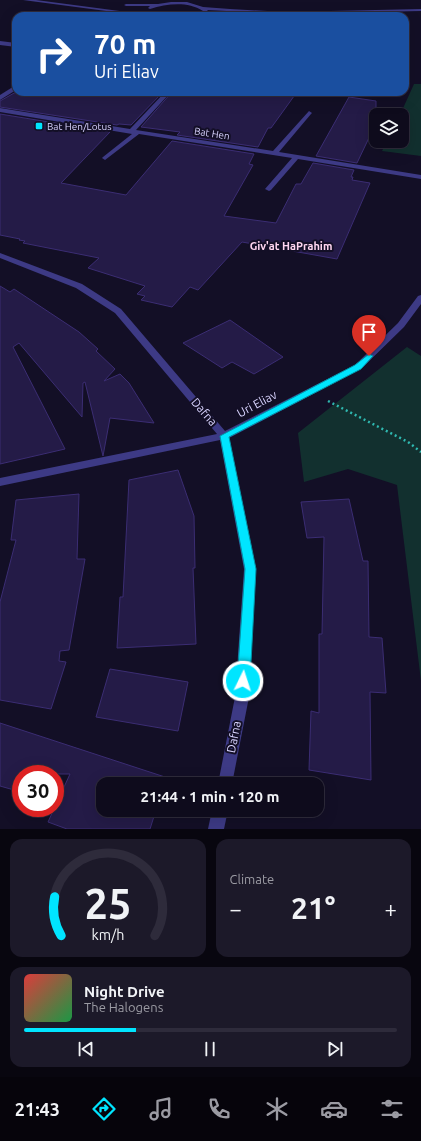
<!DOCTYPE html>
<meta charset="utf-8">
<style>
:root{--surface:#0e0b1c;--page:#1c1929;--text:#f1f3f6;--muted:#9b9ba3;--line:#2e2b3b;--accent:#00e5ff}
body{margin:0;font-family:Ubuntu,sans-serif;background:var(--page);color:var(--text);height:100vh;display:flex;flex-direction:column;font-size:15px;white-space:nowrap}
*{box-sizing:border-box;margin:0}
p{font-size:13px;color:var(--muted)}
.icon{flex:none;width:22px;height:22px;fill:none;stroke:currentColor;stroke-width:2;stroke-linecap:round;stroke-linejoin:round}
.map{position:relative;height:829px;overflow:hidden}
.sheet{display:flex;flex-direction:column;gap:10px;padding:10px;background:#08060f;flex:1}
.sheet>*{flex:none}
.hud{position:absolute;left:12px;top:12px;width:397px;height:84px;border-radius:12px;box-shadow:0 4px 16px #0002,0 0 0 1px var(--line);background:#1a4fa0;color:#fff;overflow:hidden}
.fabs{position:absolute;left:369px;top:108px;display:grid;gap:8px}
.fabs a{display:grid;place-items:center;width:40px;height:40px;border-radius:8px;background:var(--surface);box-shadow:0 4px 16px #0002,0 0 0 1px var(--line);font-size:20px}
.speed{position:absolute;left:12px;top:765px;display:flex;gap:8px;font-size:20px;font-weight:700;text-align:center}
.speed>*{display:grid;place-content:center;width:52px;height:52px;border-radius:50%;background:var(--surface);box-shadow:0 4px 16px #0002,0 0 0 1px var(--line);line-height:1}
.speed .limit{border:6px solid #d22;background:#fff;color:#111}
.pin{position:absolute;display:grid;place-items:center;width:34px;height:34px;color:#fff;margin:-41px -17px;border-radius:50% 50% 50% 0;rotate:-45deg;box-shadow:0 0 4px #0007}
.pin .icon{rotate:45deg}
.me{position:absolute;width:44px;margin:-22px;rotate:4deg;stroke-linejoin:round;filter:drop-shadow(0 0 3px #0008)}
.turn{display:flex;align-items:center;gap:14px;height:84px;padding:0 16px;font-size:18px}
.turn .icon{width:52px;height:52px;stroke-width:2.5}
.turn b{display:block;font-size:28px;line-height:34px}
.big{font-size:30px;font-weight:600;line-height:1.1}
.sheet .card{flex:1;display:flex;flex-direction:column;justify-content:center;gap:6px;min-width:0;padding:0 14px;border-radius:12px;background:var(--page)}
.sheet .dial{align-items:center;gap:0}
.dial svg{height:104px;overflow:visible;fill:none;stroke:var(--line);stroke-width:7;stroke-linecap:round;text-anchor:middle}
.dial text{fill:var(--text);stroke:none}
.song{display:flex;align-items:center;gap:12px}
.cover{width:48px;height:48px;border-radius:6px;background:linear-gradient(135deg,hsl(0 70% 55%),hsl(140 70% 35%))}
.played{height:4px;border-radius:2px;background:linear-gradient(90deg,var(--accent) 30%,var(--line) 30%)}
.keys{display:flex;justify-content:space-around;direction:ltr}
.heat{display:flex;justify-content:space-between;align-items:center;font-size:22px;direction:ltr}
.sheet .tiles{flex:1;display:grid;gap:10px;grid-template-columns:1fr 1fr}
.card:last-child{grid-column:span 2}
.trip{position:absolute;left:96px;top:777px;width:228px;height:40px;border-radius:12px;background:var(--surface);box-shadow:0 4px 16px #0002,0 0 0 1px var(--line);font-weight:600;line-height:40px;text-align:center}
.tab-bar{display:flex;height:64px;justify-content:space-around;align-items:center;background:#06040b;color:var(--muted)}
.tab-bar .icon{width:28px;height:28px}
.tab-bar .on{color:var(--accent)}
.tab-bar b{font-size:18px;color:var(--text)}
.map>svg:first-child{display:block}
.green{fill:#12302f}
.building{fill:#241b47;stroke:#3b2d73}
.lines{fill:none;stroke-linecap:round;stroke-linejoin:round}
.path{stroke:#2fb8b0;stroke-width:2.5;stroke-dasharray:2 3;stroke-linecap:butt}
.minor{fill:#3d3a85;fill-rule:evenodd}
.route{fill:#00e5ff;stroke:#0095a6}
.poi-dot{fill:#00e5ff;stroke:#130f26;stroke-width:1.5}
.labels{text-anchor:middle;stroke-width:4;stroke-linejoin:round;paint-order:stroke}
.far-poi-label{font-size:10px;fill:#d9d4ff;stroke:#130f26;text-anchor:start}
.far-street-label{font-size:10px;fill:#d9d4ff;stroke:#130f26}
.far-neighbourhood-label{font-size:11px;font-weight:bold;fill:#ffd6f0;stroke:#130f26}
.street-label{font-size:12px;fill:#d9d4ff;stroke:#130f26}
</style>
<div class="map">
<svg width="421" height="829" viewBox="0 0 421 829">
<rect width="100%" height="100%" fill="#130f26"/>
<!-- green -->
<g class="green">
<path d="M414,84h7v72l-39,-5 5,-10h15v-26h-2z"/>
<path d="M407,347l14,9v325l-24,-196 -49,-16 -44,13 -6,-49z"/>
</g>
<!-- building -->
<g class="building">
<path d="M16,92h147l-32,33 -12,-1 -2,1 -117,-18v-6z"/>
<path d="M172,92h125l-26,36h-3l-10,19 -81,-12 3,-3 -39,-5z"/>
<path d="M349,97l27,4v22l-19,40 -41,-7z"/>
<path d="M0,114l110,18 -49,51 65,12 46,-54 82,13 -5,10 4,1 -29,51 52,7 20,-39h5l12,-21 41,7 -3,7h2l-1,3 18,3 -33,76 -95,-17 -44,48 -8,-3 -18,20 -31,-7 4,-4 -8,-2 8,-8 -57,-18 11,-10 -76,-15 2,-2 -6,-1 1,-1 -20,-4z"/>
<path d="M0,286l10,6 4,-3 65,43 19,17 -2,2 19,18 -11,12 16,-7 9,9 25,40 -44,-5 -7,38 -18,-74 -2,1 -1,34 -63,-74 -6,4 52,102 -65,15z"/>
<path d="M230,320l53,37 -29,17 -22,-12 -10,6 -39,-25z"/>
<path d="M178,470l16,46 1,52h-2l3,76 -79,4 3,-51h3l6,-117z"/>
<path d="M79,494l-2,65h8l-16,91 -9,1 -1,10 7,1 -15,47 -51,-9v-98l16,-62h-5l5,-40z"/>
<path d="M349,499l14,62h5l1,76 13,1 4,55 -16,-1 1,88 -62,-10 2,-59 8,2v-79h3l2,-97 -17,1 -6,-36z"/>
<path d="M110,669l78,13 -10,49 -82,-14z"/>
<path d="M0,723l168,55 -2,6h-63v26h53l-6,19h-83l-19,-7 22,-48h-49v18l-21,-6z"/>
</g>
<g class="lines">
<!-- path -->
<path class="path" d="M328,401l80,41 13,10"/>
<!-- minor -->
<g class="minor">
<path d="M23,0h13l114,15 -6,1z"/>
<path d="M171,2h16l16,5 27,2 55,3 136,-3v2l-136,3 -78,-4 1,1 -4,5h-4l3,-5c-16,-10 -36,-7 -53,-2l-2,-1 2,-2h-24l-2,-1 2,-1h32z"/>
<path d="M0,41l16,2v4l-16,-2z"/>
<path d="M16,85v5l-16,10v-5z"/>
<path d="M165,92h6l-35,38 137,21 36,-40 3,2 -1,1 -32,38 142,23v4l-123,-20 -27,31 -2,1 -4,-2 27,-31 -153,-24 -34,26 -3,-2 1,-1 29,-23 -132,-22v-4l130,21z"/>
<path d="M0,253l82,31 39,25 104,122 130,-66 43,-42 20,-27 3,-1v9l-17,23 -43,42 -132,69 27,131 -7,128 -17,87h-14l17,-87 9,-128 -24,-129 -220,46v-8l217,-44 -102,-121 -39,-25 -76,-30z"/>
<path d="M212,810h16l-4,19h-16z"/>
</g>
</g>
<!-- route -->
<path class="route" d="M369,354l4,2 -12,13 -132,68 27,132 -6,112 -2,4 -5,1 -4,-1 -2,-4 8,-112 -25,-133 135,-71z"/>
<!-- markers -->
<rect class="poi-dot" x="35" y="122" width="8" height="8" rx="2"/>
<g class="labels">
<!-- far-poi labels -->
<g class="far-poi-label">
<text x="47" y="130">Bat Hen/Lotus</text>
</g>
<!-- far-street labels -->
<g class="far-street-label">
<text transform="translate(212 133) rotate(9)" y="4">Bat Hen</text>
</g>
<!-- far-neighbourhood labels -->
<g class="far-neighbourhood-label">
<text x="291" y="250">Giv'at HaPrahim</text>
</g>
<!-- street labels -->
<g class="street-label">
<text transform="translate(257 404) rotate(-28)" y="4">Uri Eliav</text>
<text transform="translate(204 412) rotate(49)" y="4">Dafna</text>
<text transform="translate(234 737) rotate(-79)" y="4">Dafna</text>
</g>
</g>
</svg>
<div class="fabs">
<a><svg class="icon" aria-label="layers" viewBox="0 0 24 24"><path d="M12 4l9 5-9 5-9-5zM3 14l9 5 9-5"/></svg></a>
</div>
<div class="speed"><div class="limit">30</div></div>
<div class="pin" style="left:369px;top:356px;background:#d93025"><svg class="icon" aria-label="arrive" viewBox="0 0 24 24"><path d="M6 21V4h12l-3 4 3 4H6"/></svg></div>
<svg class="me" style="left:243px;top:681px" viewBox="-20 -20 40 40"><circle r="17" fill="#00e5ff" stroke="#fff" stroke-width="3"/><path d="M0-11L8 9 0 5-8 9z" fill="#fff"/></svg>
<div class="trip">21:44 · 1 min · 120 m</div>
<div class="hud">
<div class="turn"><svg class="icon" aria-label="right" viewBox="0 0 24 24"><path d="M7 20v-9h11M14 6l5 5-5 5"/></svg><div><b>70 m</b>Uri Eliav</div></div>
</div>
</div>
<section class="sheet">
<div class="tiles">
<div class="card dial"><svg viewBox="0 0 100 80">
<path d="M14 69A42 42 0 1 1 86 69"/>
<path d="M14 69A42 42 0 0 1 9 39" stroke="#00e5ff"/>
<text x="50" y="56" font-size="32" font-weight="700">25</text>
<text x="50" y="72" font-size="11">km/h</text>
</svg></div>
<div class="card"><p>Climate</p>
<div class="heat"><a>−</a><b class="big">21°</b><a>+</a></div>
</div>
<div class="card">
<div class="song"><i class="cover"></i><div><b>Night Drive</b><p>The Halogens</p></div></div>
<div class="played"></div>
<div class="keys"><svg class="icon" aria-label="previous" viewBox="0 0 24 24"><path d="M18 5L8 12l10 7zM5 5v14"/></svg><svg class="icon" aria-label="pause" viewBox="0 0 24 24"><path d="M8 5v14M16 5v14"/></svg><svg class="icon" aria-label="next" viewBox="0 0 24 24"><path d="M6 5l10 7-10 7zM19 5v14"/></svg></div>
</div>
</div>
</section>
<nav class="tab-bar">
<b>21:43</b>
<svg class="icon on" aria-label="directions" viewBox="0 0 24 24"><path d="M12 3l9 9-9 9-9-9zM9 14v-3h6M13 9l2 2-2 2"/></svg>
<svg class="icon" aria-label="music" viewBox="0 0 24 24"><path d="M9 18V5l10-2v13"/><circle cx="6" cy="18" r="3"/><circle cx="16" cy="16" r="3"/></svg>
<svg class="icon" aria-label="phone" viewBox="0 0 24 24"><path d="M5 4h4l2 5-3 2q2 4 5 5l2-3 5 2v4C11 20 4 13 5 4z"/></svg>
<svg class="icon" aria-label="climate" viewBox="0 0 24 24"><path d="M12 3v18M4 7l16 10M4 17L20 7"/></svg>
<svg class="icon" aria-label="car" viewBox="0 0 24 24"><path d="M5 17H2v-5l4-1 3-4h7l3 4 3 1v5h-3M9 17h6M6 11h13"/><circle cx="7" cy="17" r="2"/><circle cx="17" cy="17" r="2"/></svg>
<svg class="icon" aria-label="filters" viewBox="0 0 24 24"><path d="M4 7h16M4 17h16"/><circle cx="9" cy="7" r="2"/><circle cx="15" cy="17" r="2"/></svg>
</nav>
